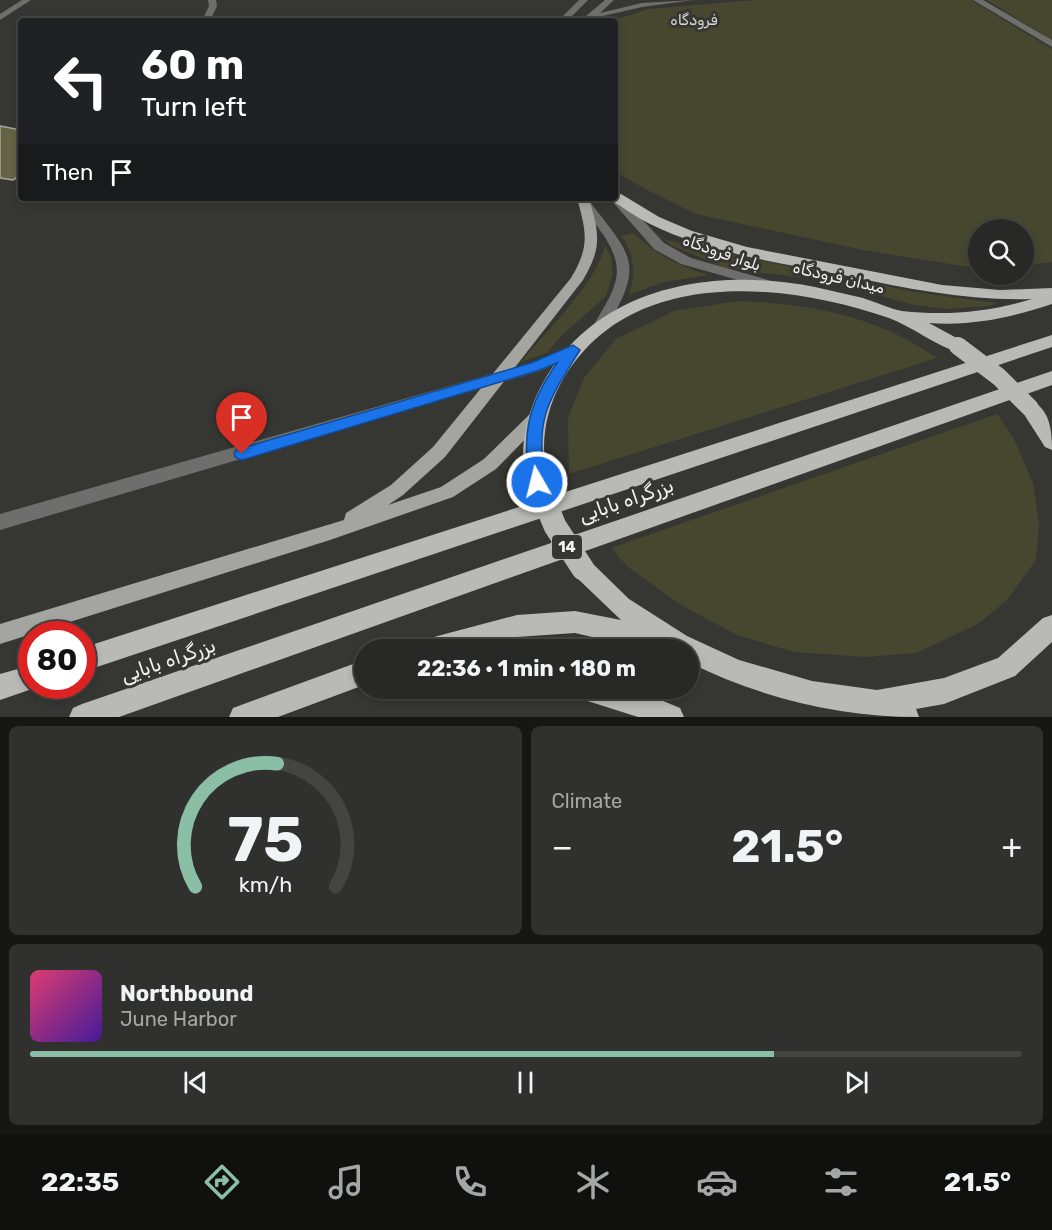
<!DOCTYPE html>
<meta charset="utf-8">
<style>
:root{--surface:#282826;--page:#30302e;--text:#f1f3f6;--muted:#a5a6a7;--line:#444443;--accent:#8abfa5}
body{margin:0;font-family:Rubik,Cairo,sans-serif;background:var(--page);color:var(--text);height:100vh;display:flex;flex-direction:column;font-size:22px;white-space:nowrap}
*{box-sizing:border-box;margin:0}
p{font-size:20px;color:var(--muted)}
.icon{flex:none;width:33px;height:33px;fill:none;stroke:currentColor;stroke-width:2;stroke-linecap:round;stroke-linejoin:round}
.map{position:relative;height:717px;overflow:hidden}
.side{display:flex;flex-direction:column;gap:9px;padding:9px;background:#161615;flex:1}
.side>*{flex:none}
.guide{position:absolute;left:18px;top:18px;width:600px;height:183px;border-radius:6px;box-shadow:0 3px 9px #0003,0 0 0 2px var(--line);background:#202124;color:#fff;overflow:hidden}
.tools{position:absolute;left:968px;top:219px;display:grid;gap:12px}
.tools a{display:grid;place-items:center;width:66px;height:66px;border-radius:50%;background:var(--surface);box-shadow:0 3px 9px #0003,0 0 0 2px var(--line);font-size:30px}
.speed{position:absolute;left:18px;top:621px;display:flex;gap:12px;font-size:30px;font-weight:700;text-align:center}
.speed>*{display:grid;place-content:center;width:78px;height:78px;border-radius:50%;background:var(--surface);box-shadow:0 3px 9px #0003,0 0 0 2px var(--line);line-height:1}
.speed .limit{border:9px solid #d22;background:#fff;color:#111}
.pin{position:absolute;display:grid;place-items:center;width:51px;height:51px;color:#fff;margin:-62px -26px;border-radius:50% 50% 50% 0;rotate:-45deg;box-shadow:0 0 6px #0007}
.pin .icon{rotate:45deg}
.me{position:absolute;width:66px;margin:-33px;rotate:352deg;stroke-linejoin:round;filter:drop-shadow(0 0 4px #0008)}
.turn{display:flex;align-items:center;gap:21px;height:126px;padding:0 24px;font-size:27px}
.turn .icon{width:78px;height:78px;stroke-width:2.5}
.turn b{display:block;font-size:42px;line-height:51px}
.then{display:flex;align-items:center;height:57px;padding:0 24px;background:#0003;gap:12px;font-size:22px}
.big{font-size:45px;font-weight:700;line-height:1.1}
.side .widget{flex:1;display:flex;flex-direction:column;justify-content:center;gap:9px;min-width:0;padding:0 21px;border-radius:9px;background:var(--page)}
.side .dial{align-items:center;gap:0}
.dial svg{height:156px;overflow:visible;fill:none;stroke:var(--line);stroke-width:7;stroke-linecap:round;text-anchor:middle}
.dial text{fill:var(--text);stroke:none}
.song{display:flex;align-items:center;gap:18px}
.cover{width:72px;height:72px;border-radius:9px;background:linear-gradient(135deg,hsl(340 70% 55%),hsl(260 70% 35%))}
.played{height:6px;border-radius:3px;background:linear-gradient(90deg,var(--accent) 75%,var(--line) 75%)}
.keys{display:flex;justify-content:space-around;direction:ltr}
.heat{display:flex;justify-content:space-between;align-items:center;font-size:33px;direction:ltr}
.side .tiles{flex:1;display:grid;gap:9px;grid-template-columns:1fr 1fr}
.widget:last-child{grid-column:span 2}
.trip{position:absolute;left:354px;top:639px;width:345px;height:60px;border-radius:30px;background:var(--surface);box-shadow:0 3px 9px #0003,0 0 0 2px var(--line);font-weight:700;line-height:60px;text-align:center}
.menu{display:flex;height:96px;justify-content:space-around;align-items:center;background:#10100f;color:var(--muted)}
.menu .icon{width:42px;height:42px}
.menu .on{color:var(--accent)}
.menu b{font-size:27px;color:var(--text)}
.map>svg:first-child{display:block}
.green{fill:#474730}
.building{fill:#646344;stroke:#a7a7a2;stroke-width:1.5}
.lines{fill:none;stroke-linecap:round;stroke-linejoin:round}
.minor{fill:#6e6e6c;fill-rule:evenodd}
.major{fill:#a4a4a0;fill-rule:evenodd}
.highway{fill:#b9b9b5;fill-rule:evenodd}
.highway-bridge-far1{stroke:#b9b9b5;stroke-width:18}
.highway-bridge{stroke:#b9b9b5;stroke-width:23}
.route{fill:#1a73e8;stroke:#114b97;stroke-width:1.5}
.labels{text-anchor:middle;stroke-width:6;stroke-linejoin:round;paint-order:stroke}
.far-neighbourhood-label{font-size:15px;fill:#d8d8d3;stroke:#363633}
.shield{fill:#363633;stroke:#babab7;stroke-width:1.5}
.shield-label{font-size:15px;font-weight:bold;fill:#f2f2ef}
.street-label{font-size:16px;fill:#f2f2ef;stroke:#363633}
.near-street-label{font-size:20px;fill:#f2f2ef;stroke:#363633}
</style>
<div class="map">
<svg width="1052" height="717" viewBox="0 0 1052 717">
<rect width="100%" height="100%" fill="#363633"/>
<!-- green -->
<g class="green">
<path d="M755,0h216l81,49v213l-29,4v-36h-45v37l-15,-1 -95,-15 -172,-37 -51,-25 -30,-18v-150h-3l37,-12z"/>
<path d="M987,0h65v39h-2z"/>
<path d="M655,232l12,8 23,6 225,46 82,11 -7,3 -44,3 -31,-4 -96,-25 -94,-12 -54,-23z"/>
<path d="M633,233c23,21 46,34 77,42l-46,7 -35,13c7,-21 6,-41 -8,-59z"/>
<path d="M605,246l6,11 2,17 -7,22 -47,42 -12,15 -26,9c26,-32 74,-77 84,-116z"/>
<path d="M738,301c75,3 137,15 199,57l-368,116 -1,-57 16,-39 32,-39 58,-28z"/>
<path d="M997,414l16,23 20,46 6,42 -3,35 -29,40 -29,24 -62,29 -50,4 -72,-5 -57,-17 -56,-30 -53,-38 -17,-19z"/>
</g>
<!-- building -->
<path class="building" d="M0,126l21,4v45l-8,5 -13,-2z"/>
<g class="lines">
<!-- minor -->
<g class="minor">
<path d="M22,0h9l-31,20v-6z"/>
<path d="M208,0h8l1,6 -7,15h-8l7,-15z"/>
<path d="M579,0h9l-21,21h-9z"/>
<path d="M605,0h9l-14,13 42,-10 52,-3 -52,7 -56,13v-4z"/>
<path d="M973,0h10l69,40v7z"/>
<path d="M615,193l4,1 45,49 27,15 84,24 2,3 -7,4 -89,-25 -27,-15 -43,-49 -1,-2h5z"/>
<path d="M575,198h12c43,57 60,63 19,130l-5,2 -7,-5c7,-14 17,-27 21,-42 10,-32 -23,-61 -40,-85z"/>
<path d="M573,345l7,5 -2,4 -38,17 -540,159v-16l530,-151z"/>
</g>
<!-- major -->
<path class="major" d="M584,198l6,4c10,34 11,47 -7,78l-138,177 -42,38 -15,10 53,-18 43,-28 46,-45h12l2,4 -2,4 -46,47 -43,28 -123,43 -330,104v-20l344,-104 2,-7 45,-28 42,-38 138,-169c18,-30 16,-44 7,-76z"/>
<!-- highway -->
<g class="highway">
<path d="M615,193l6,1 38,23 33,14 55,16 195,38 58,5 52,-2v16c-43,14 -78,22 -123,19l35,19 3,4 -3,4 -6,2c-24,-7 -45,-25 -69,-34 -108,-37 -263,-52 -328,65 -11,20 -17,42 -17,65 0,13 6,29 0,40l-7,2 -7,-2c-15,-29 -3,-78 13,-105 54,-97 170,-116 272,-96 16,4 32,7 48,11 13,4 27,11 39,13 44,5 88,1 130,-12 -63,2 -123,-10 -184,-23 -67,-13 -137,-22 -198,-52 -14,-7 -26,-16 -39,-24l-1,-2h5z"/>
<path d="M1052,335v12l-970,325v-24z"/>
<path d="M1052,371v14l-933,332h-50l4,-9 9,-4z"/>
<path d="M1030,401c20,6 22,31 22,49l-7,-3 -25,-39 3,-5z"/>
<path d="M583,559l8,3 38,37 58,37 52,24 73,21 65,9 67,-12 54,-20 45,-40 9,-3v27l-37,34 -71,28 -28,5 3,8c-81,0 -158,-19 -231,-55v-12h-40l-73,-17 -58,4 -43,13h-56l3,-8 9,-4 87,-23 58,-4 46,9 -46,-44 -4,-7 4,-7z"/>
<path d="M364,660v25l-86,32h-49l4,-9z"/>
<path d="M32,665v21h9l-41,14v-26z"/>
<path d="M571,688h61l48,20 4,9h-46l-63,-20z"/>
</g>
<!-- highway-bridge-far1 -->
<path class="highway-bridge-far1" d="M958,346l41,31 31,31"/>
<!-- highway-bridge -->
<path class="highway-bridge" d="M537,482l18,44 28,43"/>
</g>
<!-- route -->
<path class="route" d="M573,345l7,5c-33,53 -45,68 -35,132l-3,5 -5,2 -6,-2 -2,-5c-7,-49 -1,-78 28,-119l-17,7 -298,90 -6,-2 -2,-4 2,-4 6,-2 289,-85z"/>
<g class="labels">
<!-- far-neighbourhood labels -->
<g class="far-neighbourhood-label">
<text x="694" y="25">فرودگاه</text>
</g>
<!-- shield labels -->
<rect class="shield" x="552" y="535" width="30" height="24" rx="4.5"/>
<g class="shield-label">
<text x="567" y="552">14</text>
</g>
<!-- street labels -->
<g class="street-label">
<text transform="translate(722 252) rotate(19)" y="6">بلوار فرودگاه</text>
<text transform="translate(839 277) rotate(13)" y="6">میدان فرودگاه</text>
</g>
<!-- near-street labels -->
<g class="near-street-label">
<text transform="translate(626 500) rotate(-19)" y="7">بزرگراه بابایی</text>
<text transform="translate(168 660) rotate(-19)" y="7">بزرگراه بابایی</text>
</g>
</g>
</svg>
<div class="tools">
<a><svg class="icon" aria-label="search" viewBox="0 0 24 24"><circle cx="10" cy="10" r="6"/><path d="M15 15l6 6"/></svg></a>
</div>
<div class="speed"><div class="limit">80</div></div>
<div class="pin" style="left:242px;top:454px;background:#d93025"><svg class="icon" aria-label="arrive" viewBox="0 0 24 24"><path d="M6 21V4h12l-3 4 3 4H6"/></svg></div>
<svg class="me" style="left:537px;top:482px" viewBox="-20 -20 40 40"><circle r="17" fill="#1a73e8" stroke="#fff" stroke-width="3"/><path d="M0-11L8 9 0 5-8 9z" fill="#fff"/></svg>
<div class="trip">22:36 · 1 min · 180 m</div>
<div class="guide">
<div class="turn"><svg class="icon" aria-label="left" viewBox="0 0 24 24"><path d="M17 20v-9H6M10 6l-5 5 5 5"/></svg><div><b>60 m</b>Turn left</div></div>
<div class="then">Then<svg class="icon" aria-label="arrive" viewBox="0 0 24 24"><path d="M6 21V4h12l-3 4 3 4H6"/></svg></div>
</div>
</div>
<section class="side">
<div class="tiles">
<div class="widget dial"><svg viewBox="0 0 100 80">
<path d="M14 69A42 42 0 1 1 86 69"/>
<path d="M14 69A42 42 0 0 1 56 6" stroke="#8abfa5"/>
<text x="50" y="56" font-size="32" font-weight="700">75</text>
<text x="50" y="72" font-size="11">km/h</text>
</svg></div>
<div class="widget"><p>Climate</p>
<div class="heat"><a>−</a><b class="big">21.5°</b><a>+</a></div>
</div>
<div class="widget">
<div class="song"><i class="cover"></i><div><b>Northbound</b><p>June Harbor</p></div></div>
<div class="played"></div>
<div class="keys"><svg class="icon" aria-label="previous" viewBox="0 0 24 24"><path d="M18 5L8 12l10 7zM5 5v14"/></svg><svg class="icon" aria-label="pause" viewBox="0 0 24 24"><path d="M8 5v14M16 5v14"/></svg><svg class="icon" aria-label="next" viewBox="0 0 24 24"><path d="M6 5l10 7-10 7zM19 5v14"/></svg></div>
</div>
</div>
</section>
<nav class="menu">
<b>22:35</b>
<svg class="icon on" aria-label="directions" viewBox="0 0 24 24"><path d="M12 3l9 9-9 9-9-9zM9 14v-3h6M13 9l2 2-2 2"/></svg>
<svg class="icon" aria-label="music" viewBox="0 0 24 24"><path d="M9 18V5l10-2v13"/><circle cx="6" cy="18" r="3"/><circle cx="16" cy="16" r="3"/></svg>
<svg class="icon" aria-label="phone" viewBox="0 0 24 24"><path d="M5 4h4l2 5-3 2q2 4 5 5l2-3 5 2v4C11 20 4 13 5 4z"/></svg>
<svg class="icon" aria-label="climate" viewBox="0 0 24 24"><path d="M12 3v18M4 7l16 10M4 17L20 7"/></svg>
<svg class="icon" aria-label="car" viewBox="0 0 24 24"><path d="M5 17H2v-5l4-1 3-4h7l3 4 3 1v5h-3M9 17h6M6 11h13"/><circle cx="7" cy="17" r="2"/><circle cx="17" cy="17" r="2"/></svg>
<svg class="icon" aria-label="filters" viewBox="0 0 24 24"><path d="M4 7h16M4 17h16"/><circle cx="9" cy="7" r="2"/><circle cx="15" cy="17" r="2"/></svg>
<b>21.5°</b>
</nav>
